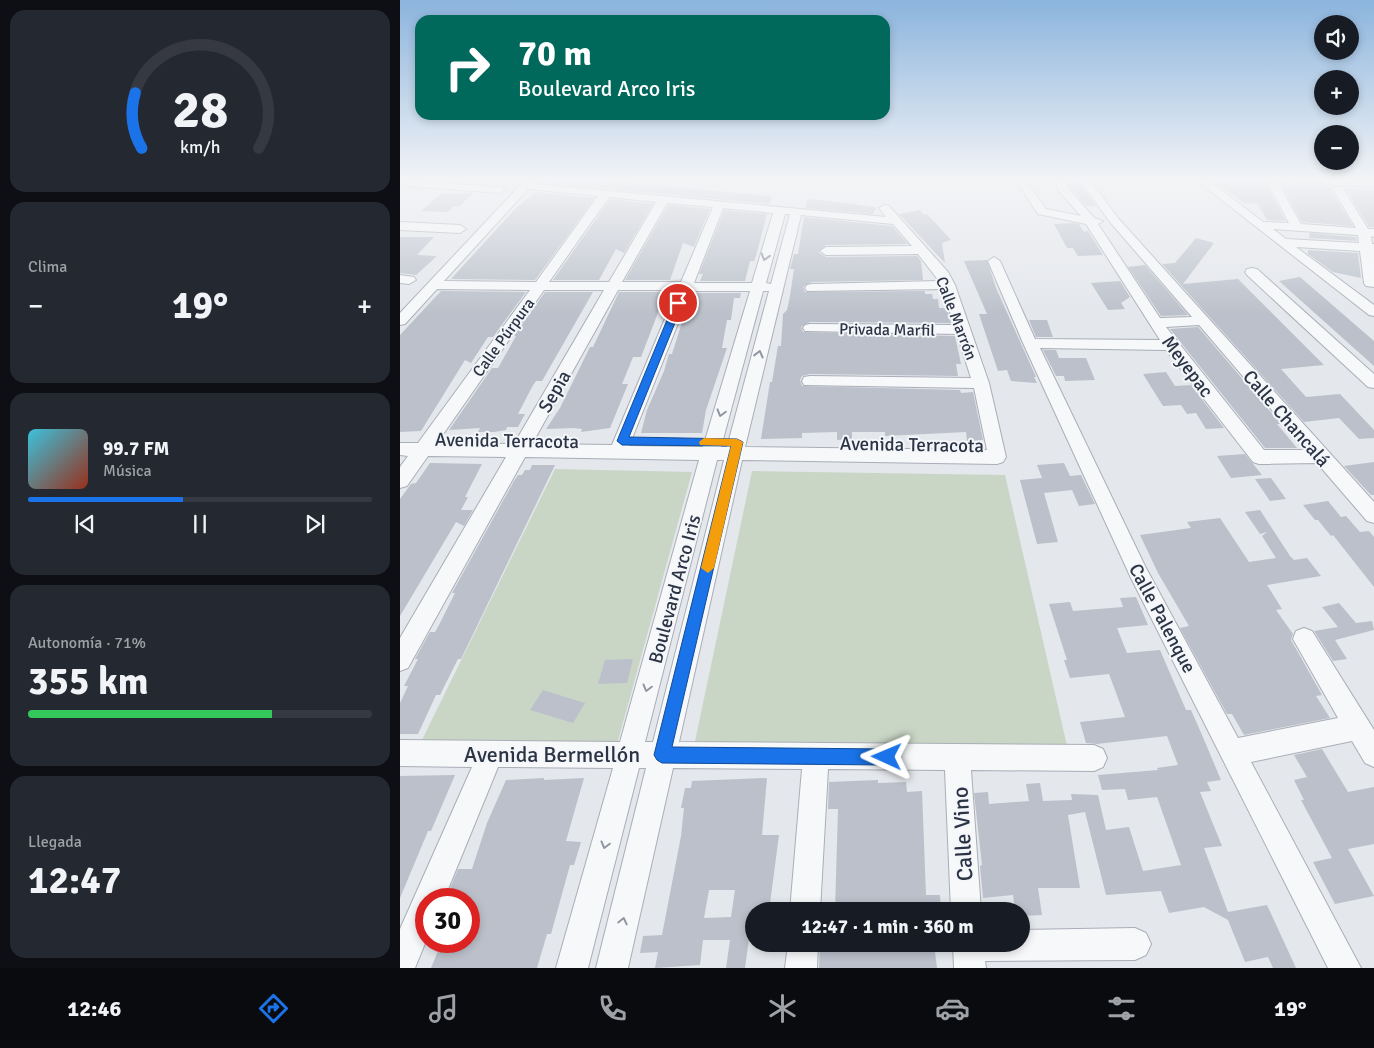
<!DOCTYPE html>
<html lang="es">
<meta charset="utf-8">
<style>
:root{--surface:#171b24;--page:#242831;--text:#f1f3f6;--muted:#9ea1a6;--line:#363941;--accent:#1a73e8}
body{margin:0;font-family:Signika,sans-serif;background:var(--page);color:var(--text);height:100vh;display:flex;flex-direction:column;font-size:19px;white-space:nowrap}
*{box-sizing:border-box;margin:0}
p{font-size:16px;color:var(--muted)}
.icon{flex:none;width:28px;height:28px;fill:none;stroke:currentColor;stroke-width:2;stroke-linecap:round;stroke-linejoin:round}
.map{position:relative;flex:1;overflow:hidden}
.side{display:flex;flex-direction:column;gap:10px;padding:10px;background:#0d0f14;width:400px}
.side>*{flex:none}
.banner{position:absolute;left:15px;top:15px;width:475px;height:105px;border-radius:15px;box-shadow:0 2px 8px #0003;background:#00695c;color:#fff;overflow:hidden}
.tools{position:absolute;left:914px;top:15px;display:grid;gap:10px}
.tools a{display:grid;place-items:center;width:45px;height:45px;border-radius:50%;background:var(--surface);box-shadow:0 2px 8px #0003;font-size:25px}
.speed{position:absolute;left:15px;top:888px;display:flex;gap:10px;font-size:25px;font-weight:700;text-align:center}
.speed>*{display:grid;place-content:center;width:65px;height:65px;border-radius:50%;background:var(--surface);box-shadow:0 2px 8px #0003;line-height:1}
.speed .limit{border:8px solid #d22;background:#fff;color:#111}
.pin{position:absolute;display:grid;place-items:center;width:42px;height:42px;color:#fff;margin:-21px;border:2px solid #fff;border-radius:50%;box-shadow:0 1px 5px #0007}
.me{position:absolute;width:55px;margin:-28px;rotate:271deg;stroke-linejoin:round;filter:drop-shadow(0 0 4px #0008)}
.turn{display:flex;align-items:center;gap:18px;height:105px;padding:0 20px;font-size:22px}
.turn .icon{width:65px;height:65px;stroke-width:2.5}
.turn b{display:block;font-size:35px;line-height:42px}
.big{font-size:38px;font-weight:800;line-height:1.1}
.side .widget{flex:1;display:flex;flex-direction:column;justify-content:center;gap:8px;min-width:0;padding:0 18px;border-radius:15px;background:var(--page)}
.side .dial{align-items:center;gap:0}
.dial svg{height:130px;overflow:visible;fill:none;stroke:var(--line);stroke-width:7;stroke-linecap:round;text-anchor:middle}
.dial text{fill:var(--text);stroke:none}
.song{display:flex;align-items:center;gap:15px}
.cover{width:60px;height:60px;border-radius:8px;background:linear-gradient(135deg,hsl(190 70% 55%),hsl(10 70% 35%))}
.played{height:5px;border-radius:2px;background:linear-gradient(90deg,var(--accent) 45%,var(--line) 45%)}
.keys{display:flex;justify-content:space-around;direction:ltr}
.heat{display:flex;justify-content:space-between;align-items:center;font-size:28px;direction:ltr}
.charge{height:8px;border-radius:4px;background:linear-gradient(90deg,#34c759 71%,var(--line) 0)}
.trip{position:absolute;left:345px;top:902px;width:285px;height:50px;border-radius:25px;background:var(--surface);box-shadow:0 2px 8px #0003;font-weight:800;line-height:50px;text-align:center}
.menu{display:flex;height:80px;justify-content:space-around;align-items:center;background:#090b0e;color:var(--muted)}
.menu .icon{width:35px;height:35px}
.menu .current{color:var(--accent)}
.menu b{font-size:22px;color:var(--text)}
main{display:flex;flex:1;min-height:0}
.map>svg:first-child{display:block}
.green{fill:#c9d6c5}
.building{fill:#bbc0ca;fill-rule:evenodd}
.lines{fill:none;stroke-linecap:round;stroke-linejoin:round}
.minor-casing{stroke:#a9aeb7;stroke-width:2}
.minor{fill:#f7f8fa;fill-rule:evenodd}
.oneway{stroke:#9196a0}
.route{fill:#1a73e8;stroke:#114b97}
.slow{fill:#f59e0b}
.labels{text-anchor:middle;stroke-width:4;stroke-linejoin:round;paint-order:stroke}
.far-street-label{font-size:16px;fill:#2b3445;stroke:#f4f6f9}
.street-label{font-size:19px;fill:#2b3445;stroke:#f4f6f9}
.near-street-label{font-size:22px;fill:#2b3445;stroke:#f4f6f9}
</style>
<main>
<section class="side">
<div class="widget dial"><svg viewBox="0 0 100 80">
<path d="M14 69A42 42 0 1 1 86 69"/>
<path d="M14 69A42 42 0 0 1 10 35" stroke="#1a73e8"/>
<text x="50" y="56" font-size="32" font-weight="700">28</text>
<text x="50" y="72" font-size="11">km/h</text>
</svg></div>
<div class="widget"><p>Clima</p>
<div class="heat"><a>−</a><b class="big">19°</b><a>+</a></div>
</div>
<div class="widget">
<div class="song"><i class="cover"></i><div><b>99.7 FM</b><p>Música</p></div></div>
<div class="played"></div>
<div class="keys"><svg class="icon" aria-label="previous" viewBox="0 0 24 24"><path d="M18 5L8 12l10 7zM5 5v14"/></svg><svg class="icon" aria-label="pause" viewBox="0 0 24 24"><path d="M8 5v14M16 5v14"/></svg><svg class="icon" aria-label="next" viewBox="0 0 24 24"><path d="M6 5l10 7-10 7zM19 5v14"/></svg></div>
</div>
<div class="widget"><p>Autonomía · 71%</p><b class="big">355 km</b><div class="charge"></div></div>
<div class="widget"><p>Llegada</p><b class="big">12:47</b></div>
</section>
<div class="map">
<svg width="974" height="968" viewBox="0 0 974 968">
<rect width="100%" height="100%" fill="#e4e7ec"/>
<!-- green -->
<g class="green">
<path d="M155,469l137,3 -76,276 -196,-4z"/>
<path d="M352,471l253,4 62,271h-373z"/>
</g>
<!-- building -->
<g class="building">
<path d="M151,179h25l196,17 -2,8 -224,-21z"/>
<path d="M666,179h11l19,27h-10l-16,-19z"/>
<path d="M826,179l44,4 -3,3 19,35 -19,-1 -9,-16 -14,-1 -30,-21 14,1z"/>
<path d="M880,183l52,4 -1,3 22,36 -51,-4z"/>
<path d="M945,188l29,2v37h-5z"/>
<path d="M136,192l59,6 -60,82 -84,-1 65,-71z"/>
<path d="M42,193h32l-16,14 -4,-1 -6,6 -27,-1z"/>
<path d="M210,199l43,5 -29,49 -8,-4 -17,31h-46z"/>
<path d="M407,199l29,3 40,5 -3,7 -67,-6z"/>
<path d="M268,205l42,4 -16,38 -11,-4 -13,37h-45z"/>
<path d="M324,210l43,4 -11,42 -2,5h-4l-5,20h-45l3,-7h-4z"/>
<path d="M520,210l4,5 3,-1 24,26 -9,3 3,20 -46,-49z"/>
<path d="M404,217l88,9 16,18 -82,1 -8,7 8,5 91,-1 4,5 2,19 -111,2 -9,5 2,5 120,-1v3h7l1,5h5l1,9h8l4,15 -141,-1 -9,5 2,5 152,4 6,28h-5l2,12 -148,-2 -8,2 -2,4 2,6 158,4 1,3 12,-1 10,48 -16,1 -1,-9 -81,4v-4h-33v7l-15,1v-8l-35,1v5l-41,1 9,-57h2l6,-36h3l2,-32 4,-4 3,-14 4,-27h-4l4,-15h4z"/>
<path d="M674,223l5,1 5,8 4,-1 15,24 -25,1 -5,-8h-6l-13,-24z"/>
<path d="M910,233l46,4 1,4 -48,-3z"/>
<path d="M0,237h34l-17,18 20,1 -21,19 -16,-2z"/>
<path d="M796,238l18,5 -31,41 55,-5 86,86 -43,4 25,28 34,-3 34,36v8l-15,1 -20,-21 -35,4 -142,-158 13,-1z"/>
<path d="M908,250l50,3 3,25 -28,-6 -25,-18z"/>
<path d="M587,260l9,28 40,89h-2l3,6 -26,-2 -4,-11 -9,1 -19,-57h8l-23,-53z"/>
<path d="M745,265l43,50 -27,1 -33,-49z"/>
<path d="M900,277l74,64v25l-95,-85z"/>
<path d="M720,281l10,16 -9,6 4,6 -17,1 -17,-27z"/>
<path d="M41,291l85,1 -33,45h-5l-17,26 -6,-3 -44,71 -21,1v-97z"/>
<path d="M145,292h48l-51,89h-6l-4,6 -14,27h7l-7,13h-11l-1,3 -12,2h-16l2,-4 -31,2 43,-62h6l18,-32h-2z"/>
<path d="M219,292h47l-25,65h-8l-11,27h6l-18,44 -29,4 1,-3 -8,-1 -28,1 14,-21 30,-61h3z"/>
<path d="M294,293h47l-1,5h-6l-3,22h-4l-5,28h5l-21,62 -4,23h-61l6,-23 17,-39 5,-17h3l16,-51z"/>
<path d="M629,320h18l6,17h-17z"/>
<path d="M798,327l83,97h-4l20,24h-32l-95,-119z"/>
<path d="M643,350h13l3,8h27l9,22 -30,1 -1,-5h-8z"/>
<path d="M766,372l9,14 16,-1 33,43 -18,1 -10,-16 -9,1 -6,-9 -18,1 -20,-32z"/>
<path d="M845,454l17,21 -31,3 -14,-22z"/>
<path d="M974,462v33h-3l-27,-29z"/>
<path d="M30,463l52,1 -17,33h3l-7,13h12l-9,16 -8,-4 -56,94v-117l11,-15 5,-1z"/>
<path d="M664,463l6,13 11,-1 14,29 -16,2 -7,-16 -28,3 14,49 -21,2 -17,-64 22,-2 -5,-13z"/>
<path d="M132,465h23l-94,194h-3l-18,36h-4l-18,39h-18v-31l8,-17h-4l14,-27h-3l15,-27h5l4,-7 16,-32h-3l62,-112 4,-6h4l3,-5h5z"/>
<path d="M871,478l15,21 -16,2 -15,-22z"/>
<path d="M928,501l13,16 5,-1 14,16 9,-1 5,6v50l-41,-52 -2,1 -13,-16h-3l-12,-15z"/>
<path d="M860,510l30,46 4,4 13,-2 14,18 -54,9 15,24 -6,1 17,24 -2,6 31,55 -6,1 14,22 -86,17 -12,-21h-5l-47,-86 9,-2 -31,-53 -18,-38 51,-7 -4,-6 33,-4 29,44 27,-4 -14,-22 5,-4 -7,2 -15,-22z"/>
<path d="M736,597l12,28 -31,3 10,25 33,-3 26,60h5l11,25 19,45 -14,2 4,9 -11,1 22,54 -18,2 24,64 39,-7 29,63h-23l-5,-11 -23,5 -17,-42 -24,-13 -35,6 -8,-22 -55,4 -21,-83 -17,3 12,73h-42l4,27 -21,1v-5h-6l-2,-16 -30,3 -3,-32 2,-1 -8,-72 14,-1 1,12 40,-3 -3,-17 14,-1 3,18 29,-1 -1,-6 27,1 8,35 23,-3 14,44 38,-6 -24,-68 -29,3 -3,-11 -23,1 -4,-15 60,-5 -1,-2 21,-3 -11,-29 -70,8 -11,-1 -6,-21 45,-5 -16,-43 -39,4 -6,-18h3l-18,-56 21,-2 3,9 50,-4 -3,-9z"/>
<path d="M939,603l17,20 16,-2 2,9 -39,10 12,19 -14,2 -19,-30 24,-4 -16,-20z"/>
<path d="M233,659l-6,24 -29,1 7,-24z"/>
<path d="M143,690l42,13 -12,20 -43,-13z"/>
<path d="M922,749l26,43 26,-5v57l-26,5 26,47 -39,8 -22,-42 19,-4 -31,-58h3l-10,-20 13,-3 -13,-22z"/>
<path d="M55,775l-24,56h-3l-28,67v-122z"/>
<path d="M144,778v2l40,-2 -18,63 15,1 -7,23h-4l-19,69h-4l-10,34h-106l11,-27h27v-45h-22l11,-27h14l15,-46 19,-43z"/>
<path d="M367,778l-5,57h17l-10,76h-15v28h-5l-4,29h-19l4,-28h-27l-3,25 -45,3 3,-16 -18,1 3,-17 19,-1 19,-99 3,-28h-3l4,-20h6l1,-7zM309,890h26l-4,27 -27,1z"/>
<path d="M478,780v3l28,-1 1,10 15,-1 4,104h14l1,16h-106l3,-102h-10l1,-27z"/>
<path d="M420,944h114l3,24h-118z"/>
</g>
<g class="lines">
<defs>
<g id="minor">
<path d="M126,179h11l-3,5 352,33 -7,-9 6,-3 4,1 59,66 7,13 34,98 17,74 -3,5 -6,2 -255,-4 -63,282 415,3 9,4 4,9 -4,9 -9,4 -123,-1 10,141h-30l-6,-141 -117,-1 -8,142h-30l12,-142 -129,-1 -45,200h-32l50,-200h-7l-51,200h-32l57,-200 -115,-1 -54,132h-18v42l-11,27h-15v-39l72,-162 -72,-1v-26l220,2 79,-282 -174,-3 -117,211 -8,3v-33l106,-181 -78,-1 -21,30 -7,2v-21l8,-11 -8,-1v-12h18l112,-153 -93,-1 -32,35 -5,1v-12zM128,189l70,7 -62,86 -92,-1zM209,197l47,5 -47,80h-60zM267,203l46,4 -32,75h-59zM323,208l50,5 -21,70h-58zM385,214h5l-19,70 -5,-1zM401,215l92,9 19,22 -86,1 -6,4 6,4 92,-1 21,27 -127,3 -5,1 -2,3 2,3 136,-2 11,36 -144,-1 -5,1 -2,3 2,3 152,3 14,44 -161,-2 -6,1 -2,4 2,4 170,3 13,62 -242,-3zM144,290h60l-90,154 -77,-1zM218,290h59l-65,155 -80,-1zM291,291h59l-47,156 -74,-1zM363,291h6l-42,156h-6zM317,460h7l-71,282h-8z"/>
<path d="M615,179h10l21,30 35,7 -22,-25 -5,-12h10l4,9 26,30 9,3 -5,3 62,94 32,-1 -82,-95 -31,-43h10l29,39 256,284v21l-7,-2 -50,-58 -58,1 -6,-2 -87,-112 -126,-2 105,218 93,172 100,-20 -45,-79 3,-8 8,-3 8,3 62,99v37l-9,-4 -13,-22 -101,21 110,206h-33l-197,-390 -108,-235 -35,-82 6,-4 6,4 35,78 125,1 -74,-116 -48,-10zM799,325l107,125h-42l-98,-123z"/>
<path d="M795,179h12l56,43 26,1 -20,-38 5,-3 5,3 22,39 55,4 -23,-39 1,-2h8l26,42h6v8l-3,-1 1,8h2v43l-8,-1 -2,-3 -4,-32 -64,-4 78,58v11l-5,-1zM873,229l85,6 1,8 -73,-4z"/>
<path d="M892,179l82,2v6l-77,-5z"/>
<path d="M12,181l88,6 5,3 -5,3 -92,-7 -1,-2z"/>
<path d="M0,222l60,3 6,4 -6,4 -60,-3z"/>
<path d="M852,268l5,1 117,105v14l-6,-1 -121,-112 -2,-3 2,-3z"/>
<path d="M0,275l14,2 2,3 -7,4 -9,-1z"/>
<path d="M735,928l11,5 5,11 -5,11 -11,5 -150,1 1,7h-32l-1,-24h68v-14z"/>
<path d="M388,944h30l-1,24h-32z"/>
</g>
</defs>
<!-- minor casing -->
<use href="#minor" class="minor-casing"/>
<!-- minor -->
<use href="#minor" class="minor"/>
</g>
<!-- one-way arrows -->
<defs><path id="oneway-chevron" d="M-2-3.5L2.5 0L-2 3.5" fill="none" stroke-width="1.6" stroke-linecap="round" stroke-linejoin="round" transform="scale(1.25)"/></defs>
<g class="oneway">
<use href="#oneway-chevron" transform="translate(365 257) rotate(107)"/>
<use href="#oneway-chevron" transform="translate(359 354) rotate(-76)"/>
<use href="#oneway-chevron" transform="translate(321 413) rotate(106)"/>
<use href="#oneway-chevron" transform="translate(247 688) rotate(105)"/>
<use href="#oneway-chevron" transform="translate(205 845) rotate(105)"/>
<use href="#oneway-chevron" transform="translate(223 921) rotate(-77)"/>
</g>
<!-- sky -->
<linearGradient id="sky" x2="0" y2="1"><stop stop-color="#8bb4dd"/><stop offset="0.57" stop-color="#f3f4f6"/><stop offset="1" stop-color="#f3f4f6" stop-opacity="0"/></linearGradient>
<rect width="974" height="315" fill="url(#sky)"/>
<!-- route -->
<path class="route" d="M278,301l5,2 -54,134 108,2 6,3 -71,305 215,2 5,2 3,6 -3,5 -5,3 -225,-2 -5,-3 -3,-5 77,-309 -109,-1 -5,-4 57,-138z"/>
<!-- slow -->
<path class="slow" d="M304,438l33,1 6,3 -29,126 -6,5 -7,-5 30,-122 -31,-1 -1,-3z"/>
<g class="labels">
<!-- far-street labels -->
<g class="far-street-label">
<text transform="translate(557 318) rotate(69)" y="6">Calle Marrón</text>
<text transform="translate(487 329) rotate(1)" y="6">Privada Marfil</text>
<text transform="translate(103 337) rotate(-54)" y="6">Calle Púrpura</text>
</g>
<!-- street labels -->
<g class="street-label">
<text transform="translate(788 366) rotate(53)" y="7">Meyepac</text>
<text transform="translate(154 391) rotate(-60)" y="7">Sepia</text>
<text transform="translate(887 418) rotate(49)" y="7">Calle Chancalá</text>
<text transform="translate(107 440) rotate(1)" y="7">Avenida Terracota</text>
<text transform="translate(512 444) rotate(1)" y="7">Avenida Terracota</text>
<text transform="translate(274 589) rotate(-75)" y="7">Boulevard Arco Iris</text>
<text transform="translate(763 618) rotate(62)" y="7">Calle Palenque</text>
</g>
<!-- near-street labels -->
<g class="near-street-label">
<text x="152" y="762">Avenida Bermellón</text>
<text transform="translate(562 834) rotate(-93)" y="8">Calle Vino</text>
</g>
</g>
</svg>
<div class="tools">
<a><svg class="icon" aria-label="sound" viewBox="0 0 24 24"><path d="M4 9h4l5-4v14l-5-4H4zM17 9q2 3 0 6"/></svg></a>
<a>+</a>
<a>−</a>
</div>
<div class="speed"><div class="limit">30</div></div>
<div class="pin" style="left:278px;top:303px;background:#d93025"><svg class="icon" aria-label="arrive" viewBox="0 0 24 24"><path d="M6 21V4h12l-3 4 3 4H6"/></svg></div>
<svg class="me" style="left:487px;top:757px" viewBox="-20 -20 40 40"><path d="M0-17L14 15 0 8-14 15z" fill="#1a73e8" stroke="#fff" stroke-width="4"/></svg>
<div class="trip">12:47 · 1 min · 360 m</div>
<div class="banner">
<div class="turn"><svg class="icon" aria-label="right" viewBox="0 0 24 24"><path d="M7 20v-9h11M14 6l5 5-5 5"/></svg><div><b>70 m</b>Boulevard Arco Iris</div></div>
</div>
</div>
</main>
<nav class="menu">
<b>12:46</b>
<svg class="icon current" aria-label="directions" viewBox="0 0 24 24"><path d="M12 3l9 9-9 9-9-9zM9 14v-3h6M13 9l2 2-2 2"/></svg>
<svg class="icon" aria-label="music" viewBox="0 0 24 24"><path d="M9 18V5l10-2v13"/><circle cx="6" cy="18" r="3"/><circle cx="16" cy="16" r="3"/></svg>
<svg class="icon" aria-label="phone" viewBox="0 0 24 24"><path d="M5 4h4l2 5-3 2q2 4 5 5l2-3 5 2v4C11 20 4 13 5 4z"/></svg>
<svg class="icon" aria-label="climate" viewBox="0 0 24 24"><path d="M12 3v18M4 7l16 10M4 17L20 7"/></svg>
<svg class="icon" aria-label="car" viewBox="0 0 24 24"><path d="M5 17H2v-5l4-1 3-4h7l3 4 3 1v5h-3M9 17h6M6 11h13"/><circle cx="7" cy="17" r="2"/><circle cx="17" cy="17" r="2"/></svg>
<svg class="icon" aria-label="filters" viewBox="0 0 24 24"><path d="M4 7h16M4 17h16"/><circle cx="9" cy="7" r="2"/><circle cx="15" cy="17" r="2"/></svg>
<b>19°</b>
</nav>
